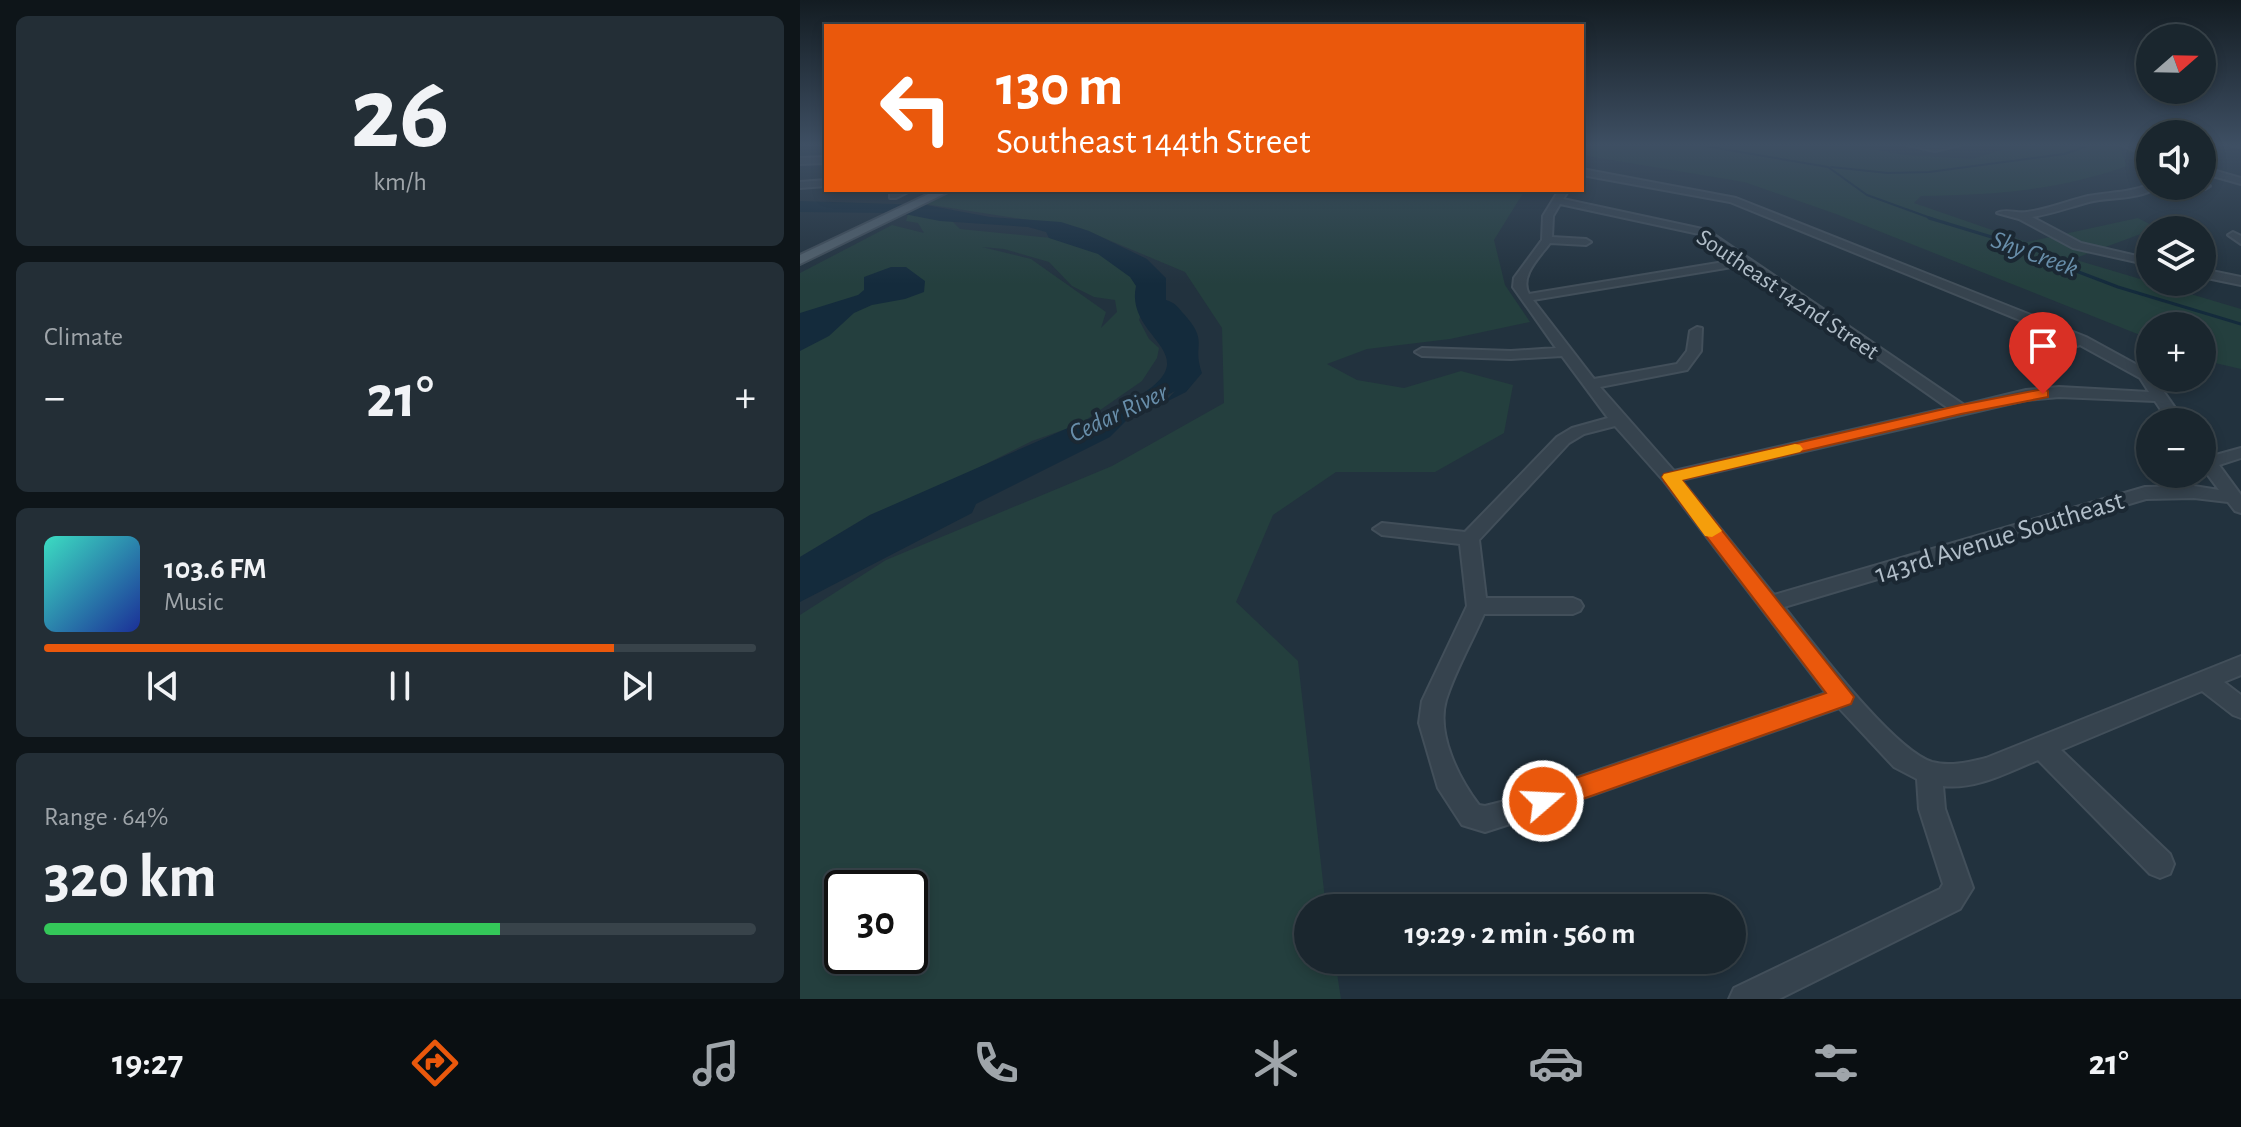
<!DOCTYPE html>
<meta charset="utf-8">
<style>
:root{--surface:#1a262e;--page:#232e36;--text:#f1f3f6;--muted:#9fa5aa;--line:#38434a;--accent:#ea580c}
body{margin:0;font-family:"Alegreya Sans",sans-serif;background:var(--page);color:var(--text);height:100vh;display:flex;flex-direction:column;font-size:30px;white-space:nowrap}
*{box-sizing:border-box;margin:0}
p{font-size:26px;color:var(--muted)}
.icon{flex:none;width:44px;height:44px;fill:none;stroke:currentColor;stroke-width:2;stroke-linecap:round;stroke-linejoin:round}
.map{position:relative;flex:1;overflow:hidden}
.side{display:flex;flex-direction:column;gap:16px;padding:16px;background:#0e1519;width:800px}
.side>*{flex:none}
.hud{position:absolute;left:24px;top:24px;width:760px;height:168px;border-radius:0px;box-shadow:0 4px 12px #0003,0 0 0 2px var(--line);background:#ea580c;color:#fff;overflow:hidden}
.needle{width:52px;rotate:70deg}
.fabs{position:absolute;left:1336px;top:24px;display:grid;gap:16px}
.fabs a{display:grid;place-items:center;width:80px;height:80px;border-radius:50%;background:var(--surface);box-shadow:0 4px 12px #0003,0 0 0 2px var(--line);font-size:40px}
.speed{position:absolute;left:24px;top:870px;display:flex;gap:16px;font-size:40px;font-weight:700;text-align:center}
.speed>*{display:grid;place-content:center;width:104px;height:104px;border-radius:50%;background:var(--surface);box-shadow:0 4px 12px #0003,0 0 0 2px var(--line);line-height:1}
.speed .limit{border:4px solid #111;border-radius:12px;background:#fff;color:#111}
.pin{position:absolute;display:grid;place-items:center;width:68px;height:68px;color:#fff;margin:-82px -34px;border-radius:50% 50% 50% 0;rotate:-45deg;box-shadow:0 0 8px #0007}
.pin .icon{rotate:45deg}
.me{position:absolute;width:88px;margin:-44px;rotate:71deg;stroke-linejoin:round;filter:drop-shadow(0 0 6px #0008)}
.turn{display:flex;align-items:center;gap:28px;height:168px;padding:0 40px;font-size:36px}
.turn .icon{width:104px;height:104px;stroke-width:2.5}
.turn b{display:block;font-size:56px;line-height:68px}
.big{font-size:60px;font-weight:700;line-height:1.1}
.side .tile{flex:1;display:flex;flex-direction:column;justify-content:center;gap:12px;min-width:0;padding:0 28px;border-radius:12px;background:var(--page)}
.side .dial{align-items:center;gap:0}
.dial b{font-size:104px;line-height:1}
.song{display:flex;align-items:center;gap:24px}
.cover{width:96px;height:96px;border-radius:12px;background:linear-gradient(135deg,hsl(170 70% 55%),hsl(230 70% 35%))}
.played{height:8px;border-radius:4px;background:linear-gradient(90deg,var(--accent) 80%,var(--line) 80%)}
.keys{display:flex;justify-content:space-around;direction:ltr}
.heat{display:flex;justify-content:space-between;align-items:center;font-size:44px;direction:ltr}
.charge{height:12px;border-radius:6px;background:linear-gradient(90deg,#34c759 64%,var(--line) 0)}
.trip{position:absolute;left:494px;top:894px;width:452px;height:80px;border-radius:40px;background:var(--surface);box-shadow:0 4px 12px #0003,0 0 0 2px var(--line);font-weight:700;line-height:80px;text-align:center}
.tabs{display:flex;height:128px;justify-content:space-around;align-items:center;background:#0a0f12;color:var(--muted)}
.tabs .icon{width:56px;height:56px}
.tabs .selected{color:var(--accent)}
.tabs b{font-size:36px;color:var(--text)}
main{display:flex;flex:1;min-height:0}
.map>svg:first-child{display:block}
.green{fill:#243f3e;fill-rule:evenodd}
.water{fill:#142b3c}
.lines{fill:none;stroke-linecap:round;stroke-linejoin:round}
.stream-far1{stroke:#142b3c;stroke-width:2}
.stream{stroke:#142b3c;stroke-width:3}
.minor-casing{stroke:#424f5a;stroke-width:4}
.major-casing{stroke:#424f5a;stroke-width:4}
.minor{fill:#36434e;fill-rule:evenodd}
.major{fill:#54636e;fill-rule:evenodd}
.route{fill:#ea580c;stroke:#983908;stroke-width:2}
.slow{fill:#f59e0b}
.labels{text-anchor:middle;stroke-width:8;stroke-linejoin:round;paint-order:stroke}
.far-street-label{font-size:24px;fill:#b1bec9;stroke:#1b2833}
.far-water-label{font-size:26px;font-style:italic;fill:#688eaa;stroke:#1b2833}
.street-label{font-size:28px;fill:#b1bec9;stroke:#1b2833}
</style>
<main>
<section class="side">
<div class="tile dial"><b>26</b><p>km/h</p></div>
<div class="tile"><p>Climate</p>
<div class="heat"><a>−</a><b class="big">21°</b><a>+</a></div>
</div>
<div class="tile">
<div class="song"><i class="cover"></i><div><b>103.6 FM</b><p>Music</p></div></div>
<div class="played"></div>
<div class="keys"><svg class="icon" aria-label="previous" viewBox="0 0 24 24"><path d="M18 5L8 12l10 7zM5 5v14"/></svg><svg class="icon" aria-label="pause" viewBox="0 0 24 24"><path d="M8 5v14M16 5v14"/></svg><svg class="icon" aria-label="next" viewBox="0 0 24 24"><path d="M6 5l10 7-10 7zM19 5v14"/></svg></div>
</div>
<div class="tile"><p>Range · 64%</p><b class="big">320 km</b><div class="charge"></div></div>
</section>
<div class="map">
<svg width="1441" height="999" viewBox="0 0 1441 999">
<rect width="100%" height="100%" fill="#22323e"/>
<!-- green -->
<g class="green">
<path d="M782,144h259l65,11 67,4 47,-15h98l9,22c-72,25 -130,29 -206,30l-7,7 113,39 111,-24 19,10 -84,31 168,50v60l-39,-9v-34h-52v13l-314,-125 -92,-32 -151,-25 -11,-3z"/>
<path d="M156,190h569l-31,50 11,45 25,37 -80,17 -83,10 -40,15 30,16 47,8 57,-17 52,14 -9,48 -69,39h-99l-63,43 -37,87 62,59 28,247h-18v52h27l6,39h-541v-384l86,-55 226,-94 112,-63 -2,-75 -37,-56 -105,-44 -155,-24zM42,888h68v68h-68z"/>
<path d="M108,214l43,6 9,9 122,12 53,29 7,42 -3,8 10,19 10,9 -2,10 -15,23 -62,43 -48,17 -78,39 -84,35 -70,42v-284l92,-48 32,8 -6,-10 -12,-2zM182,247l22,2 45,13 23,24 22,11 21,3 2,12 -16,16 5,-16 -75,-53z"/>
</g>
<!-- water -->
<g class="water">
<path d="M0,201l126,4 64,12 71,5 28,9 58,28 19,19v22c9,3 10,5 16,12 29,31 9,31 20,61l-16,19 -22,11 11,-12 -44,25 -21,21 -134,67 -4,9 -172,89v-45l70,-42 264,-116c79,-46 -10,-59 2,-113l-6,-9 -32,-23 -49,-16 -3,-6 -18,-5 -88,-6 -41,-8 -99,-1z"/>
<path d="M91,267h15l19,14 -1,11 -19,7 -33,6 -18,8 -25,23 -29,15v-38l58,-18 6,-5v-13z"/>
</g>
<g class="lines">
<!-- stream-far1 -->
<g class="stream-far1">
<path d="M893,144l135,23 39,28 69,25"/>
<path d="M1031,167l57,6 41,-1 135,-18 21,-7 -4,-3"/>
</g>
<!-- stream -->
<path class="stream" d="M1129,218l122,37 25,16 42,16 123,37"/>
<defs>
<g id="minor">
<path d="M1103,144l32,3 29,-3 -29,7z"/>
<path d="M1319,144h11l20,7v6z"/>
<path d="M1431,144h10v3l-9,-1z"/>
<path d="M26,157v6l-26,1v-6z"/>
<path d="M1402,167l39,11v6l-39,-11z"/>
<path d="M782,169l154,29 350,139 64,35v6h4l31,44h-16l-14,-21 -96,-4 -33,3 -345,80 93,115 371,-108 49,-1 25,4 -17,-23v-17l10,6 29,-8v10l-22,7 22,30v18l-6,-2 -7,-9 -34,-4 -48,1 -362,108c29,36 108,142 148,155 18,5 37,0 54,-4l255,-102v19l-17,7 17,13v23l-8,-3 -31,-24 -141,59 109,104 4,10 -4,10 -10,4 -10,-4 -112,-114c-30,12 -62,30 -95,26l2,23 28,79 -13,21 -181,90h-50l5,-11 206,-99 3,-5 -24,-75 -2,-30 -23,-12 -55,-59 -326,115 -28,9 -23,-7 -24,-37 -19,-65 3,-22 45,-95 -7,-62 -78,-9 -9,-6 9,-6 83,9 92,-95 15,-9 36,-10 -46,-62 -51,3 -89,-3 -7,-4 7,-4 89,3 45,-3 -43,-61 1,-9 28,-38 1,-24 16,-26h10l-6,9 144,31 257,175 62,-15 33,-3 90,5 -9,-14 -60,-33 -39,13 -24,1v-6l22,-3 30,-10 -339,-138 -148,-27zM760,204l139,30 37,26 -207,34c-10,-18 11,-37 21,-51l36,2 5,-3 -5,-3 -34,-2 1,-21zM944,265l204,143 -274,63 -74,-84 87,-17 14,-19 1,-23 -5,-1 -7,4 -3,20 -10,13 -83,15 -61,-79zM815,426l49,55 162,212 -313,106 -28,7 -6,-1c-20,-26 -43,-71 -33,-105 9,-29 26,-58 38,-86h89l7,-3 3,-5 -3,-5 -7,-3h-87l-7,-58 90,-97 15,-9z"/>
<path d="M26,180v6l-26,2v-6z"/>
<path d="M1402,182l8,4 -5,3 -6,-2z"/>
<path d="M1350,184l9,2c-21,15 -46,10 -70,16 -19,5 -37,12 -57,15l49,26 69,16v6l-77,-17 -54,-29 -22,-6c9,-5 20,1 30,-1 22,-3 40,-11 61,-16 21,-4 42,-3 62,-12z"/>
<path d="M99,190h13l-16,8h-6v-4z"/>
<path d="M1433,232l8,4v8l-13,-9z"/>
<path d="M1402,269l39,8v8l-39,-8z"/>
</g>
<path id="major" d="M137,190h15l-152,74v-9z"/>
</defs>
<!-- minor casing -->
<use href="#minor" class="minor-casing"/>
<!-- major casing -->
<use href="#major" class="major-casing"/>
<!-- minor -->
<use href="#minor" class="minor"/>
<!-- major -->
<use href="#major" class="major"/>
</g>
<!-- sky -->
<linearGradient id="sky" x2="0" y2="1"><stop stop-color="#131c22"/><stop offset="0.51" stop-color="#3e4f63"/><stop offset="1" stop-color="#3e4f63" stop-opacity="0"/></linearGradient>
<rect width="1441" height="284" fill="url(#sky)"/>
<!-- route -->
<path class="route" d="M1243,389l5,2v6l-87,17 -279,66 172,217 -3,7 -308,109 -9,-3 -4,-9 4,-9 292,-99 -162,-212 -2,-4 2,-3 297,-69z"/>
<!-- slow -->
<path class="slow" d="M995,444l5,1 3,4 -3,3 -118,28 40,51 -10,6 -7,-1 -43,-59 2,-3z"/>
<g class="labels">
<!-- far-street labels -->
<g class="far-street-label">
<text transform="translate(988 294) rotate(34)" y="8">Southeast 142nd Street</text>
</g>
<!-- far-water labels -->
<g class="far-water-label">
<text transform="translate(1235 253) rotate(20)" y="9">Shy Creek</text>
<text transform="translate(318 412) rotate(-25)" y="9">Cedar River</text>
</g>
<!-- street labels -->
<g class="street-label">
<text transform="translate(1199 536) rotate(-17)" y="10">143rd Avenue Southeast</text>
</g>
</g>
</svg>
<div class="fabs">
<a><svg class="needle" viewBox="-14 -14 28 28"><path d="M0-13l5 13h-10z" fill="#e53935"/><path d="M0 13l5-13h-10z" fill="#9fa5aa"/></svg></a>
<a><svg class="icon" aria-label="sound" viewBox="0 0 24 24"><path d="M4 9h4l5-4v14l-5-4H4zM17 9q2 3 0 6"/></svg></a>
<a><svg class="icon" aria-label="layers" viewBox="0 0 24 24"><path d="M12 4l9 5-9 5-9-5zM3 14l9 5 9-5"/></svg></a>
<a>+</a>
<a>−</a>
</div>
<div class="speed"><div class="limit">30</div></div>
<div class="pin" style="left:1243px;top:394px;background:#d93025"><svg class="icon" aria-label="arrive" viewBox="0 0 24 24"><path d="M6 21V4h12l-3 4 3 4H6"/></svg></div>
<svg class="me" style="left:743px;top:801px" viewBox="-20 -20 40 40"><circle r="17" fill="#ea580c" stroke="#fff" stroke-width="3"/><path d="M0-11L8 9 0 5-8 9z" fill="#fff"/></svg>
<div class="trip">19:29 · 2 min · 560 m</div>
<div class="hud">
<div class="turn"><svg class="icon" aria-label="left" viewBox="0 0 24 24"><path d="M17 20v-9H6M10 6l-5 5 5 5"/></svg><div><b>130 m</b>Southeast 144th Street</div></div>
</div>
</div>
</main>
<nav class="tabs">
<b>19:27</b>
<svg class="icon selected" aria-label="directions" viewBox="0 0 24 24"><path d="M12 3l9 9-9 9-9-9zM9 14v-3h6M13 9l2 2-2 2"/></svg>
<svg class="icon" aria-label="music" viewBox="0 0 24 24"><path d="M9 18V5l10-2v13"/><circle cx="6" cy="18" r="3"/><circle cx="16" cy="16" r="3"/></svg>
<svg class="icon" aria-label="phone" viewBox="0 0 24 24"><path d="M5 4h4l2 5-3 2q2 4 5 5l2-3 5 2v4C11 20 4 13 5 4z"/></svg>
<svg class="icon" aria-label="climate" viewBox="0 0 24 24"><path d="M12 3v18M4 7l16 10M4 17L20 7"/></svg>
<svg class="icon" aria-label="car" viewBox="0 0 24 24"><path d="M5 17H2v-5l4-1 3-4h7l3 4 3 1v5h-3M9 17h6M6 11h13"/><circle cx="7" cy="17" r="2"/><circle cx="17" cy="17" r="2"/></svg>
<svg class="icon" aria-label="filters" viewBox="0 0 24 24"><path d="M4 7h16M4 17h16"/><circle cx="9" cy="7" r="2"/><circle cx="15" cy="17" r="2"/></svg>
<b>21°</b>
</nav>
